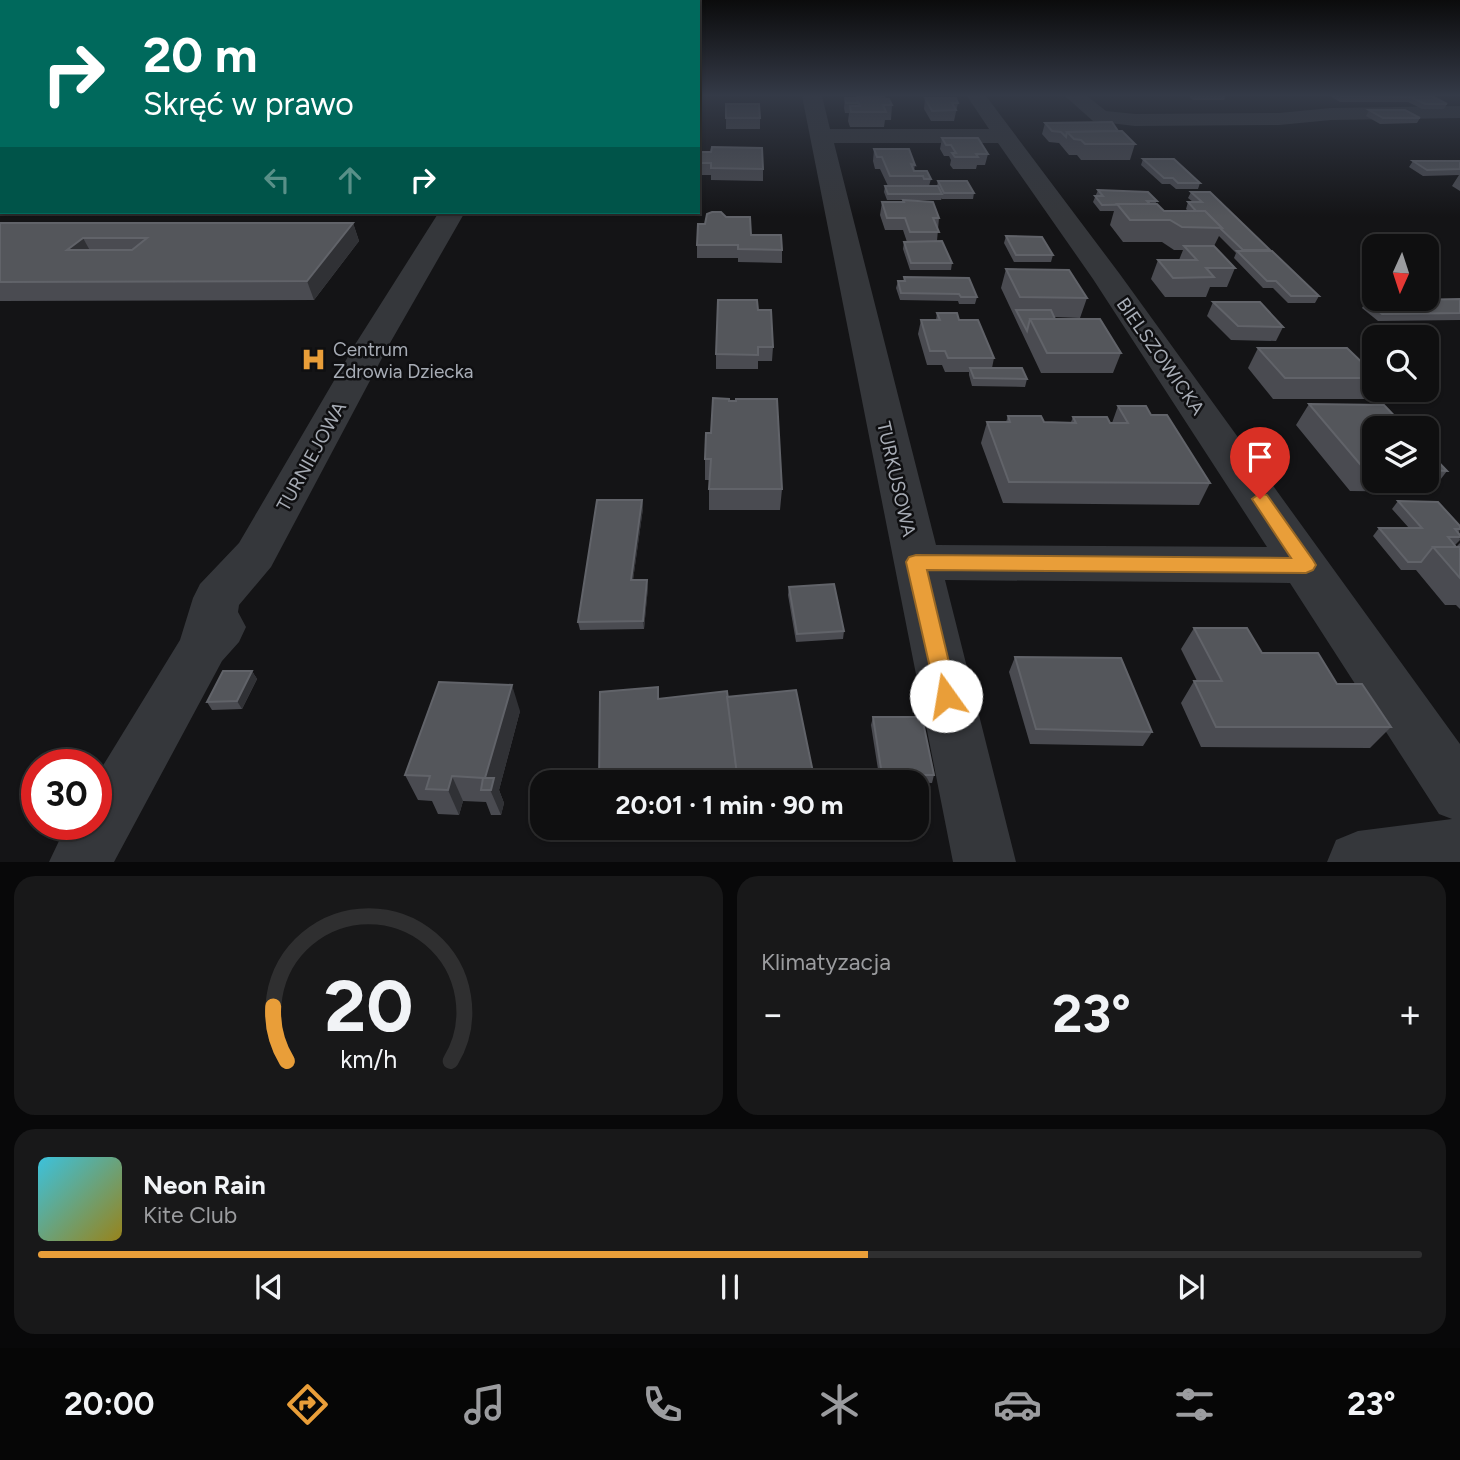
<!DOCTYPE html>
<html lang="pl">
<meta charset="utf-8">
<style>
:root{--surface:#0f0f10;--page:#181819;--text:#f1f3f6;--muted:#9b9c9f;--line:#2f2f30;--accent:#e99e39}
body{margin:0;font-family:Figtree,sans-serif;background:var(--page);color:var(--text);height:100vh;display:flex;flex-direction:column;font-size:26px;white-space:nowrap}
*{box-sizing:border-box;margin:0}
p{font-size:23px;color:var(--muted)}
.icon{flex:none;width:38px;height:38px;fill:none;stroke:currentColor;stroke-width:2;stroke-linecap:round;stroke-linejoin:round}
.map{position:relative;height:862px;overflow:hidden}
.details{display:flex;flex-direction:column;gap:14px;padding:14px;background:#080809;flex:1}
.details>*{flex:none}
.banner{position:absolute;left:0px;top:0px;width:700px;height:214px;box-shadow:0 2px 5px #0004,0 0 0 2px var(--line);background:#00695c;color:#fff;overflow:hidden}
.needle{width:46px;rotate:183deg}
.controls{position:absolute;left:1362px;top:234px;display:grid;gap:14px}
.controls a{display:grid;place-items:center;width:77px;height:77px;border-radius:14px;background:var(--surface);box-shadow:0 2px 5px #0004,0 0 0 2px var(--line);font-size:35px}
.speed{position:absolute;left:21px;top:749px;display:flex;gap:14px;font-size:35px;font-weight:700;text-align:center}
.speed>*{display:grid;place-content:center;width:91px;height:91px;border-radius:50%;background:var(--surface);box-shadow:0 2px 5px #0004,0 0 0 2px var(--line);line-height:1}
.speed .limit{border:10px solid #d22;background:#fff;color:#111}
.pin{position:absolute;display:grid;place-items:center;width:60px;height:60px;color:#fff;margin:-72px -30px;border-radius:50% 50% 50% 0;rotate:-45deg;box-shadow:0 0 7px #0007}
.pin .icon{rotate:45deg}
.me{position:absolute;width:77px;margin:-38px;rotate:347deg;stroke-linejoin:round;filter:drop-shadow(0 0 5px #0008)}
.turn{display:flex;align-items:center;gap:24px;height:147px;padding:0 28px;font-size:32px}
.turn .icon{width:91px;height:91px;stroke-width:2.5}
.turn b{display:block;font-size:49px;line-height:60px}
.lanes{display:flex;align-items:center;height:66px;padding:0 28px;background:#0003;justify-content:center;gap:35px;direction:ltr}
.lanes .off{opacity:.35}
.big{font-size:52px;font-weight:700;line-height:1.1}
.details .tile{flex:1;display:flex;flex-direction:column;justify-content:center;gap:10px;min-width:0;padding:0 24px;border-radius:21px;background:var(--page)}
.details .dial{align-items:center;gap:0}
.dial svg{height:182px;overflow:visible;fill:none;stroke:var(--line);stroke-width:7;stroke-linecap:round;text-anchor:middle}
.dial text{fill:var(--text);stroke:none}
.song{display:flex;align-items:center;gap:21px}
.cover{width:84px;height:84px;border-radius:10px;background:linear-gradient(135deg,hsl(190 70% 55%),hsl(50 70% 35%))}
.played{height:7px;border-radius:4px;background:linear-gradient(90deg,var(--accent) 60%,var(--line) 60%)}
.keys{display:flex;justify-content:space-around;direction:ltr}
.heat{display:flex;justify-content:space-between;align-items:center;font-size:38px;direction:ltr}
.details .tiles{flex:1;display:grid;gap:14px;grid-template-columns:1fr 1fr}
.tile:last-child{grid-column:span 2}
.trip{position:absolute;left:530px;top:770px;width:399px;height:70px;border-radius:21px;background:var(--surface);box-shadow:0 2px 5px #0004,0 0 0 2px var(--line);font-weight:700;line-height:70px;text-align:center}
.dock{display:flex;height:112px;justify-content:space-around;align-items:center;background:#060606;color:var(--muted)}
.dock .icon{width:49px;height:49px}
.dock .active{color:var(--accent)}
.dock b{font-size:32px;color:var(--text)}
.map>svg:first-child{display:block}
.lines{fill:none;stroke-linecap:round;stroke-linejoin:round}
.minor{fill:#35373b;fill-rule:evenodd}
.wall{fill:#4a4b51}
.shaded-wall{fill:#303135}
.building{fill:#54565b;stroke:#616369;stroke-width:2;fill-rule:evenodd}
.route{fill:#e99e39;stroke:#976725;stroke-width:2}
.labels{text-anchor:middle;stroke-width:5;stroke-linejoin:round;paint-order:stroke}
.poi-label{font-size:19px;fill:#a7acb5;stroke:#0f0f11;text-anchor:start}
.street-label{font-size:19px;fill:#a7acb5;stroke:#0f0f11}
</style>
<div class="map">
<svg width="1460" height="862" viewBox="0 0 1460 862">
<rect width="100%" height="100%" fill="#141416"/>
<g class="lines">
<!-- minor -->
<g class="minor">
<path d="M802,96h20l8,33h159l-22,-33h19l133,177 341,471v118h-133l9,-22 22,-9 94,-12 -13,-5 -149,-231 -345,-3 71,282h-63zM834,143h164l95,136 174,268 -331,-2z"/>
<path d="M1065,96h22l19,15 29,3 144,-1 52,-5 129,-2v12l-129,2 -52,5 -144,1 -42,-5z"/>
<path d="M439,212h26l-75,131 -119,224 -32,38 -1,7 8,15 -7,15 -17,19 -108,201h-65l18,-38h29v-47l84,-137 13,-42 7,-14 39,-41 117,-200z"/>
</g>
</g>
<!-- wall -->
<g class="wall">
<path d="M856,96h28l8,9 -1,15h-6l-1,7h-34l-2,-6 1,-8h-4l-1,-5 1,-10h11z"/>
<path d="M1188,96h38l-2,4h-31z"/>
<path d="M1330,96h102l15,8 -3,5h-22l-14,-7h-68z"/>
<path d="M925,98l33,5 -4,18h-23l-7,-12z"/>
<path d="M726,104l34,14v11h-34z"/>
<path d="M1369,110l51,8 -3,5 -37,1 -14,-8z"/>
<path d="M1045,123l73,8 17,13 -5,16h-49l-4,-5h-8l-10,-12 -10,-1 -7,-8z"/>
<path d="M942,138l46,16 -3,11h-8l-1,4h-23l-3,-4 1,-5 -2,-4h-5l-4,-7z"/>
<path d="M874,149l41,16 -1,6 17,8 -2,7h8l1,-5 36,12 -1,6h-31v-1l-1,2h-54l-3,-8 1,-6h3l-8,-17h-5l-2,-8z"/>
<path d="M700,152l63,17v12l-52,-1v-5h-12z"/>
<path d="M1143,159l57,24 -2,6h-22l-6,-5h-8l-21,-19z"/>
<path d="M1413,161h47v30l-8,-5 7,-11 -36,1 -14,-9z"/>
<path d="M1098,190l59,11 -2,3 9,7h24l-2,-2 2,-7h5l-5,-4 3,-6 79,58 -1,1 50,45 -4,7h-27l-15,-15h-10l-29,-30 2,-5 -17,-17 -5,10 21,22 -8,19h-17l-4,10h-41l-14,-18 7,-19h21l4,-10h-9l-12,-8h-39l-13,-17 4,-14h-14l-7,-9z"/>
<path d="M903,200l36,18 -2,23 15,22 -1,7h-41l-7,-21 1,-7h3l-4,-12h-18l-5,-15 2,-13h21z"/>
<path d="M726,217l25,18 31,15v13l-44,-1v-4h-41v-13z"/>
<path d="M0,223h353l6,18 -45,59 -314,1z"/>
<path d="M1006,236l47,19 -2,7h-37l-10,-19z"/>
<path d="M1006,269l81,29 -7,20 -25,-1v2l66,34 -8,20h-72l-40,-85z"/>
<path d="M904,277l73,20 -2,7h-16l-1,-3 -58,-1 -4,-12 2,-7h6z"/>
<path d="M1460,299v21l-82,1 -16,-13 4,-7z"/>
<path d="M1213,302l70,25 -7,14 -45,-1 -24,-24z"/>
<path d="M758,310l15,37 -1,14h-14v8h-42v-15z"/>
<path d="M937,313l22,7 35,38 -2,10 35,11 -2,8 -53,-1 -3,-11v-3h-24l-3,-7h-15l-9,-31 3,-14h15z"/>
<path d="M1258,348l116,30v7l-9,14h-92l-25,-31z"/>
<path d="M729,401l53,88 -2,21h-71v-30h-4v-21l6,-26z"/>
<path d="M1309,404l65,25v52h52v-32l21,22 -16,21 -81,-1 -54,-66z"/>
<path d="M1118,406l33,9 59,68 -11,22 -196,-2 -22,-60 6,-21h19l2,-6 36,6h27l2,-5 39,6z"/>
<path d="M642,500l1,8 -10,72 15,7 -4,42 -64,1 -2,-8z"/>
<path d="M1398,501l62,25 -1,8 1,6 -5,5 1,2 4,-4v66l-4,-4h-11l-29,-35h-15l-28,-34 6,-8h30l-17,-19z"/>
<path d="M789,587l55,44 -1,8 -47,3 -8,-47z"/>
<path d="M1194,628l68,25 75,31 54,43 -21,21 -169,-1 -20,-44 13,-22h3l-16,-32z"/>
<path d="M1015,657l137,75 -9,14 -113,-2 -21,-72z"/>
<path d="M252,671l5,8 -15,30 -30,1 -5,-8z"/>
<path d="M520,711l-21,79 5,13 -3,12h-10l-5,-13 -23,-1 -4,14 -21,-1 -6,-13 -14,-1 -13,-25z"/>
<path d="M873,717l61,58 -2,8 -52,-1 -9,-57z"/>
<path d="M661,828h90l-89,10z"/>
</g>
<!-- shaded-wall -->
<g class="shaded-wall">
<path d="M2,156v16l-2,1v-16z"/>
<path d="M353,223l6,18 -45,59 -7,-19z"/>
<path d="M83,238l10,18 -26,-6z"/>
<path d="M642,500l1,8 -11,79 -1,-7z"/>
<path d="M647,580l1,7 -4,42 -1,-8z"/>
<path d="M252,671l5,8 -15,30 -5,-8z"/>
<path d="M512,685l8,26 -21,79 5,13 -3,12 -16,-37z"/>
<path d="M452,776l11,25 -4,14 -11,-25z"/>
</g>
<!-- building -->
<g class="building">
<path d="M857,96h27l1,3 -28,-1z"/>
<path d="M1342,96h90l15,8h-22l-14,-7z"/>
<path d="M845,98h32l1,1h-21v4h-11z"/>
<path d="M925,98h31l2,5h-6l4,7 -24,1z"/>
<path d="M857,99h32l3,6h-9l3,7h-35l-1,-6h10z"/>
<path d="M726,104h33l1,14h-34z"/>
<path d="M1369,110h36l15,8h-37z"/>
<path d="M1112,122l6,9 -51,1 -1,5 -5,-5 -9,-1 -7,-8z"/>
<path d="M1122,131l13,13h-50l-4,-4 -7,-1 -7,-7z"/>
<path d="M2,132v24l-2,1v-24z"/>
<path d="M942,138h36l10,16h-12l2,3h-23l-3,-4h4l-5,-8h-5z"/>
<path d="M712,147l50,1 1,21 -52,-1v-5h-13l2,-11h11z"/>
<path d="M874,149h35l6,16 -4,-1 3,7h13l4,8h-7l-1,-3h-33l-8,-19h-5z"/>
<path d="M1143,159h31l26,24h-22l-5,-5h-9z"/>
<path d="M1413,161h47v8l-33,1z"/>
<path d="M938,181h29l7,12h-30z"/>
<path d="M885,186h53l4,8h-54z"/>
<path d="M1098,190l50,2 9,9h-10l3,3 -48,1 -7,-9h8z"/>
<path d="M1191,192h19l60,58h-27l-22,-21 1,-1 -17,-17h-9l-8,-9h14z"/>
<path d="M903,200l30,2 6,16h-6l6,14h-29l-5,-14h-18l-5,-16h22z"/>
<path d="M1117,204h40l7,7h41l17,17 -40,-1 -12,-7h-40z"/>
<path d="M712,212h9l5,5h24l1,18h30l1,15 -44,-1v-4h-41l1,-21h7l2,-10z"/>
<path d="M0,223h353l-46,58 -307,1zM83,238h64l-15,12h-65z"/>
<path d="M1006,236l36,1 11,18h-37z"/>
<path d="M942,241l10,22h-41l-7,-21z"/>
<path d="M1184,246h30l21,22h-29l8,9 -41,1 -15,-18h39z"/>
<path d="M1237,251h35l47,45h-28l-15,-15h-9z"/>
<path d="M1006,269l63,1 18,28 -67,-1z"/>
<path d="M904,277l65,1 8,19h-16l-2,-3 -58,-1 -3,-12h7z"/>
<path d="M1460,299v14l-78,1 -16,-13z"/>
<path d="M718,300h39l1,10h13l2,37h-15v8l-42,-1z"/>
<path d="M1213,302h47l23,25 -45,-1z"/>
<path d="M1016,310h35l4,9h-25l-3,12z"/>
<path d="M937,313h20l2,7h19l16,38h-46l-3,-7h-15l-9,-31h19z"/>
<path d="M1030,319h70l21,34h-74z"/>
<path d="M1258,348h89l27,26v4h-89z"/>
<path d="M970,368h52l5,11 -53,-1z"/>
<path d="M713,398l16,1v2h7v-2h41l5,90h-73l2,-30h-6l1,-26h5z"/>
<path d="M1309,404l75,1 23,24h-33v41h-9z"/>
<path d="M1118,406h28l5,9h16l43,68 -201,-1 -22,-60h23l-2,-6h33l3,6 32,1 -3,-6h34l3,6h18z"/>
<path d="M1426,449l21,22 -21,-1z"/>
<path d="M597,500h45l-11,80h16l-4,41 -65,1z"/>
<path d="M1398,501l40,1 22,24v3h-5l5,6v2h-12l8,10h-23l-12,15h-13l-29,-34h43z"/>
<path d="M1433,547h27v31z"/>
<path d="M834,584l10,47 -47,3 -8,-47z"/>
<path d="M1194,628h53l15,25h56l19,31h25l29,43h-175l-22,-46h28z"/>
<path d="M1015,657l106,1 31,74 -116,-3z"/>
<path d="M223,671h29l-15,30 -30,1z"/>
<path d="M439,682l73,3 -27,93h9l-3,12h-10l2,-12 -31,-2 -4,14 -22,-1 4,-13 -25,-1z"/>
<path d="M658,687v12l69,-8 11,91h-139l1,-90z"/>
<path d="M796,690l19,92h-77l-11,-85z"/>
<path d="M873,717h49l12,58h-52z"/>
</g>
<!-- sky -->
<linearGradient id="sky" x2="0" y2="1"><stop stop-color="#0b0b0c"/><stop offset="0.44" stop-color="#343a47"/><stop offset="1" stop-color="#343a47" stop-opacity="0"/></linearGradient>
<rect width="1460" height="217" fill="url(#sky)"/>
<!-- route -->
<path class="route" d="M1260,493l7,2 46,65 3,5 -3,5 -7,3 -379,-3 30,126 -3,7 -8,3 -8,-3 -32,-141 3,-5 7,-2 375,3 -39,-59z"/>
<!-- icons -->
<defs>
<symbol id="hospital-bare" viewBox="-9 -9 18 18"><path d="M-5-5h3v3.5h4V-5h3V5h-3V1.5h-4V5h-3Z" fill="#e99e39" stroke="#0f0f11" stroke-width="2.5" paint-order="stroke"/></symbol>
</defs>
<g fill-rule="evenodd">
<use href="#hospital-bare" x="296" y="342" width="35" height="35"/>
</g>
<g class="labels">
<!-- poi labels -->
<g class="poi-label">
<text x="333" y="356">Centrum<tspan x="333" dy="22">Zdrowia Dziecka</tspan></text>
</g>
<!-- street labels -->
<g class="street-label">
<text transform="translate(1161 356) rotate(55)" y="7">BIELSZOWICKA</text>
<text transform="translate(311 456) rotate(-61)" y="7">TURNIEJOWA</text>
<text transform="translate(897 479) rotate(77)" y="7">TURKUSOWA</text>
</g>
</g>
</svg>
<div class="controls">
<a><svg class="needle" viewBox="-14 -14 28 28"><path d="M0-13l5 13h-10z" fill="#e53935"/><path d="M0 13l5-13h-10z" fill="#9b9c9f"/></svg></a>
<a><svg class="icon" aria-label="search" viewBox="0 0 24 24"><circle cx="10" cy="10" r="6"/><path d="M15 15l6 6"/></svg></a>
<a><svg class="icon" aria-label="layers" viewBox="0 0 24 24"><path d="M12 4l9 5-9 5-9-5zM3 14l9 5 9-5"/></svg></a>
</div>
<div class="speed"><div class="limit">30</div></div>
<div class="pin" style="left:1260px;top:499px;background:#d93025"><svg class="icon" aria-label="arrive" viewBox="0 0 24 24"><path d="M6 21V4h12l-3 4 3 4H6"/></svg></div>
<svg class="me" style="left:946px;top:696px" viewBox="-20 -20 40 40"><circle r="19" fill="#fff"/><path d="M0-13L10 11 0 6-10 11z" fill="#e99e39"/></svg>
<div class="trip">20:01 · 1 min · 90 m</div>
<div class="banner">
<div class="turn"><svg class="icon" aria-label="right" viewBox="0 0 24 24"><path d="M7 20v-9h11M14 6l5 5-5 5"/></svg><div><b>20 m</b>Skręć w prawo</div></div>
<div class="lanes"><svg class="icon off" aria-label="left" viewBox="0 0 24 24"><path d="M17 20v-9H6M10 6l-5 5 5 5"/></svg><svg class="icon off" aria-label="ahead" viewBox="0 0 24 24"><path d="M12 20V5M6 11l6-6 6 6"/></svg><svg class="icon" aria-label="right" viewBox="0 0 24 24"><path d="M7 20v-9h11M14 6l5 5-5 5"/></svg></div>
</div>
</div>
<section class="details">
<div class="tiles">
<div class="tile dial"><svg viewBox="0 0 100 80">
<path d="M14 69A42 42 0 1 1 86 69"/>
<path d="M14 69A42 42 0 0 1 8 45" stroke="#e99e39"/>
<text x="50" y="56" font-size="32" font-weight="700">20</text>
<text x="50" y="72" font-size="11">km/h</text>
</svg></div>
<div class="tile"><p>Klimatyzacja</p>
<div class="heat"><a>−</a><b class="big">23°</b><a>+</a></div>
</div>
<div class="tile">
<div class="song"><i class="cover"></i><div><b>Neon Rain</b><p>Kite Club</p></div></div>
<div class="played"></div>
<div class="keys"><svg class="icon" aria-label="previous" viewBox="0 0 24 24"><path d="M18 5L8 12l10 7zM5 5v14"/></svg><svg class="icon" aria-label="pause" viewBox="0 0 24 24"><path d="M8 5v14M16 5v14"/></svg><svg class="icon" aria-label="next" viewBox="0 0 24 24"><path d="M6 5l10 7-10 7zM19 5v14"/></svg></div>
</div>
</div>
</section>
<nav class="dock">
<b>20:00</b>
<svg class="icon active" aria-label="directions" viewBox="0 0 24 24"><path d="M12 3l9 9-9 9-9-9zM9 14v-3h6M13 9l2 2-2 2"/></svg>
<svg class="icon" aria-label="music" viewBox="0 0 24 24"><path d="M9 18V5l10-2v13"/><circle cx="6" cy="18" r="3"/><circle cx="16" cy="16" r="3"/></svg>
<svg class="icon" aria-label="phone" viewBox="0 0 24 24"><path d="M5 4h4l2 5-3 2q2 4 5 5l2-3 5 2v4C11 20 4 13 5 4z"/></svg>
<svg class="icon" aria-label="climate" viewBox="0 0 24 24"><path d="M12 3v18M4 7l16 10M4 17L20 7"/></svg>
<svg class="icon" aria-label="car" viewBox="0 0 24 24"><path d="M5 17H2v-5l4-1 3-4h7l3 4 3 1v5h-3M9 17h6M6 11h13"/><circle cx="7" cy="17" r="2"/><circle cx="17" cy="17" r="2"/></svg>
<svg class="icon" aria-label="filters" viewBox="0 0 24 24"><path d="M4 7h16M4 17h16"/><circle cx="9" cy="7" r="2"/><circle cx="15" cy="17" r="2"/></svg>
<b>23°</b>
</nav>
